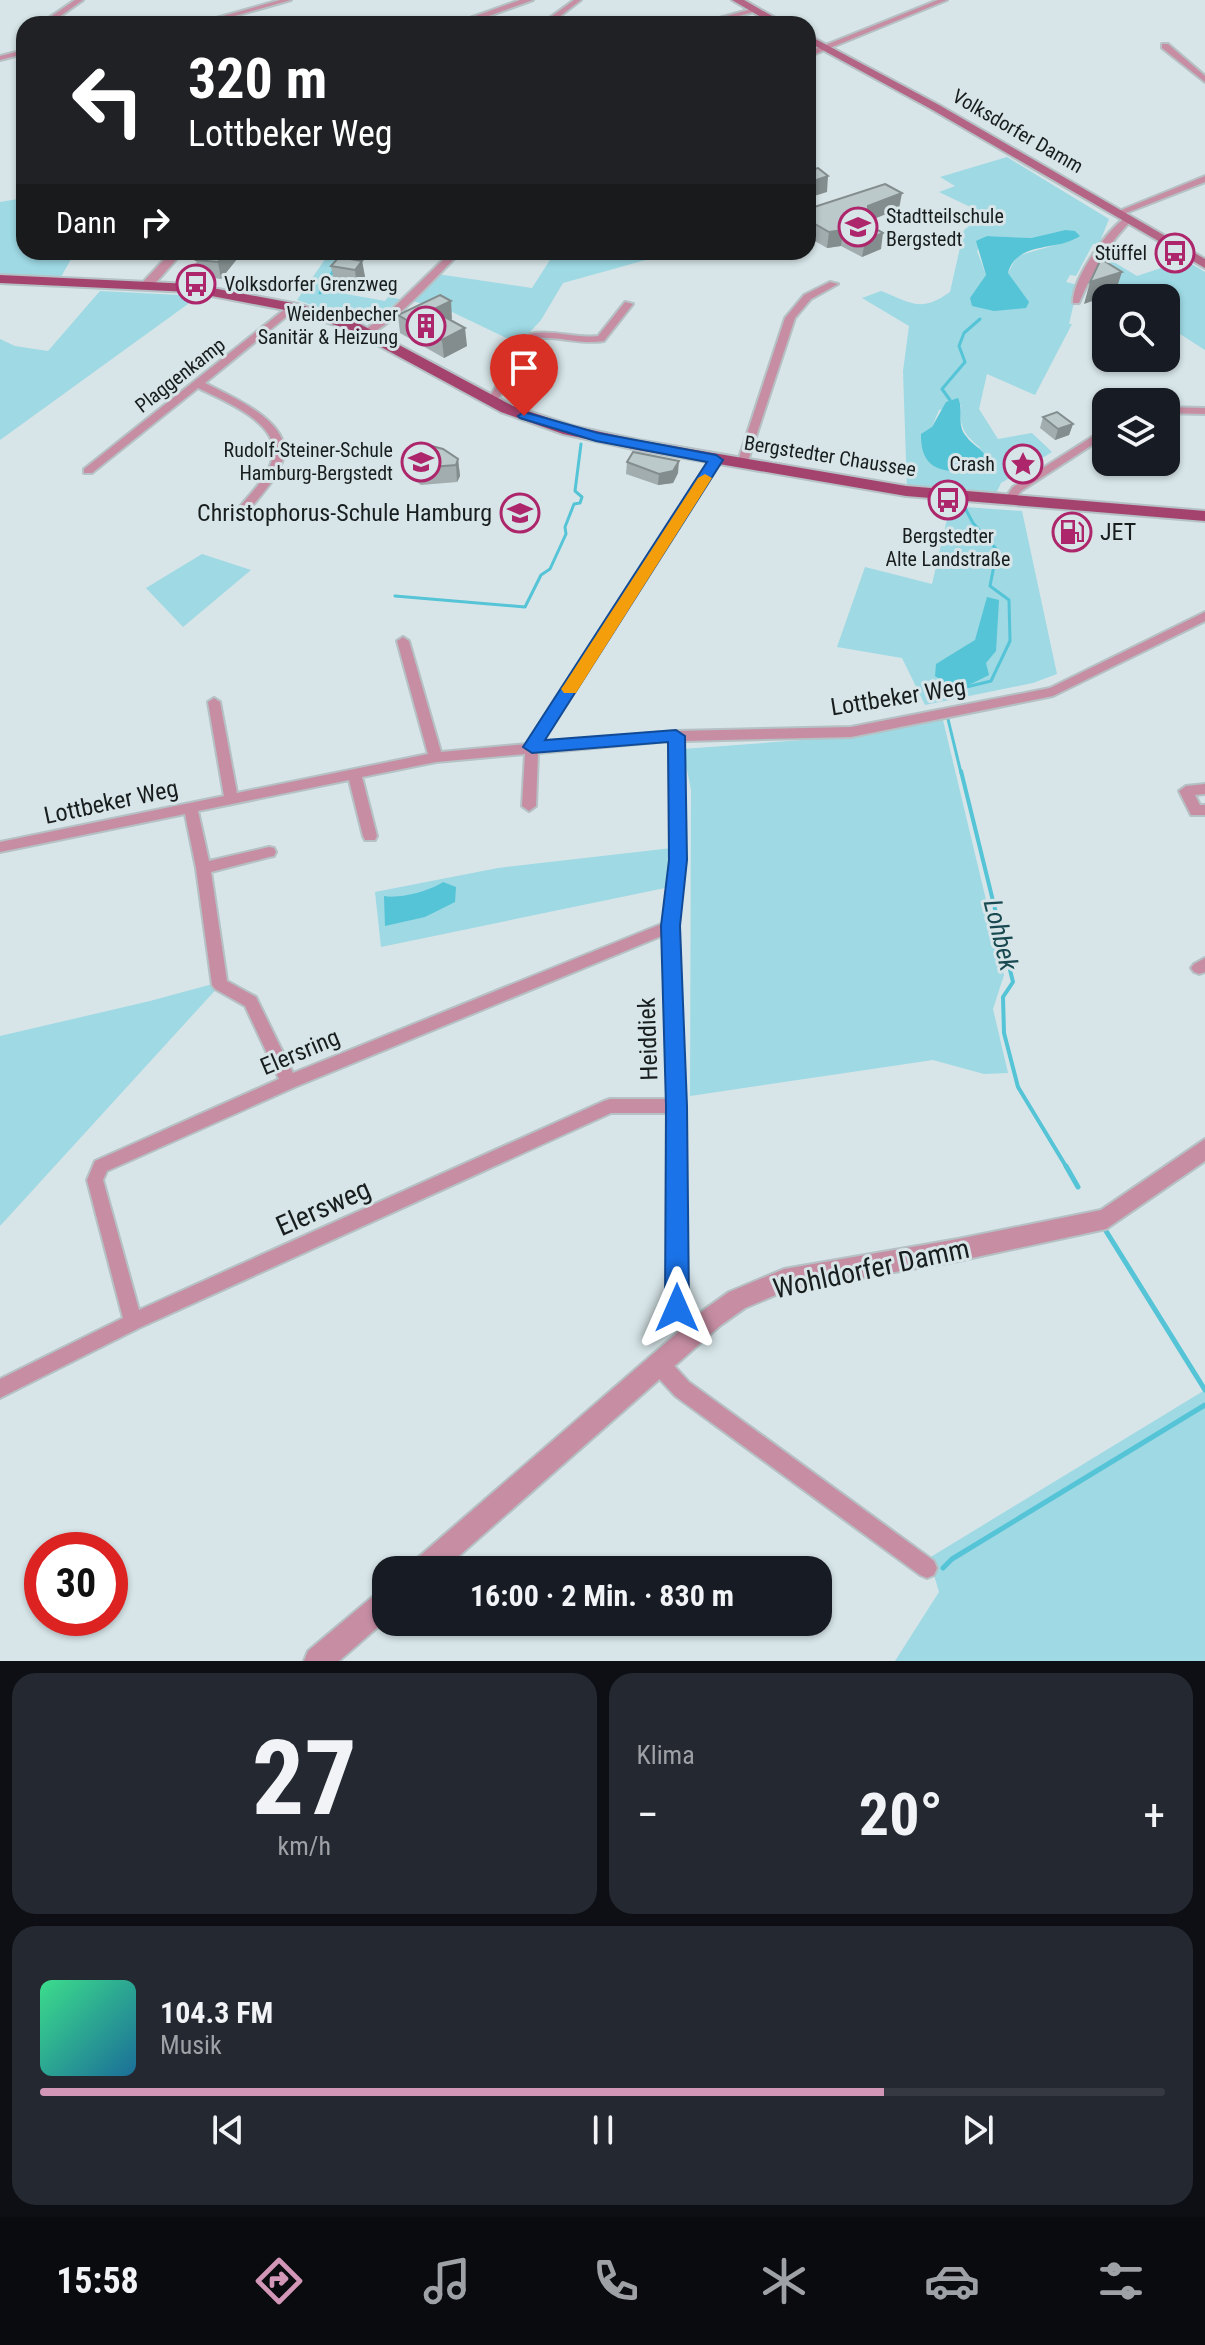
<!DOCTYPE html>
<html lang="de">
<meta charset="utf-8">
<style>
:root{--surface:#171b24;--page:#242831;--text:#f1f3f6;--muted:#9ea1a6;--line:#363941;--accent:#d296b7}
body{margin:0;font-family:"Roboto Condensed",sans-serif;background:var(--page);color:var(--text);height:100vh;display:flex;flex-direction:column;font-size:30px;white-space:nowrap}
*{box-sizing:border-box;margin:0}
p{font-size:26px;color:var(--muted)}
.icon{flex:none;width:44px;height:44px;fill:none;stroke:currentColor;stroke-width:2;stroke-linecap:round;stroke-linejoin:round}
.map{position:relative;height:1661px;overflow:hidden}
.sheet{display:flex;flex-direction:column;gap:12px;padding:12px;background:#0d0f14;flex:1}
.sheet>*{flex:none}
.banner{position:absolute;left:16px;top:16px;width:800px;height:244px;border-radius:24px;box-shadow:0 2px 6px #0004;background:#202124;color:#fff;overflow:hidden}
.tools{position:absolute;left:1092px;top:284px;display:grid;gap:16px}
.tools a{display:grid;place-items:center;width:88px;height:88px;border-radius:16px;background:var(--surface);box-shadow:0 2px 6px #0004;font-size:40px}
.speed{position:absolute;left:24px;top:1532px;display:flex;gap:16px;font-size:40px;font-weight:700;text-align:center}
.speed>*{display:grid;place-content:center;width:104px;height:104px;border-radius:50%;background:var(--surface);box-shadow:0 2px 6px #0004;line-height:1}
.speed .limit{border:12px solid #d22;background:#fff;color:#111}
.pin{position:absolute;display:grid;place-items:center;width:68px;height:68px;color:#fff;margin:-82px -34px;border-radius:50% 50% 50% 0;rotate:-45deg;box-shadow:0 0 8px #0007}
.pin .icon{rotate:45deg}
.me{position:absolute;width:88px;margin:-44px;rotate:0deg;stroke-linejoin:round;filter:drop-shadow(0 0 6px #0008)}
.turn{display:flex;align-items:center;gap:28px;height:168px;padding:0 40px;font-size:36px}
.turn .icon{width:104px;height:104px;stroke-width:2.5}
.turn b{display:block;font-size:56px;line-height:68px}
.then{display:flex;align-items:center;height:76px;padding:0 40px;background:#0003;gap:16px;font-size:30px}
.big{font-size:60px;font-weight:700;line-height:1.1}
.sheet .widget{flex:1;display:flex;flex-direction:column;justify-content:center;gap:12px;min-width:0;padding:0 28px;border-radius:24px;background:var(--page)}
.sheet .dial{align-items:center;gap:0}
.dial b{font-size:104px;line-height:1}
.song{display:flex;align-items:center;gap:24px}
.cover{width:96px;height:96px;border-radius:12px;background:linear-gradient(135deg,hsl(150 70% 55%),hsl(200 70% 35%))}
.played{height:8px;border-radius:4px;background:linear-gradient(90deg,var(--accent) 75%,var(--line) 75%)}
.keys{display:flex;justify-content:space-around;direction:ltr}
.heat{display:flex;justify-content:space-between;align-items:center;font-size:44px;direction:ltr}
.sheet .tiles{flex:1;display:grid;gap:12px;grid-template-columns:1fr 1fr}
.widget:last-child{grid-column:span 2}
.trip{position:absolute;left:372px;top:1556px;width:460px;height:80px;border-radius:24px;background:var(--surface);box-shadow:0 2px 6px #0004;font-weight:700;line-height:80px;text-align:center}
.tabs{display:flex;height:128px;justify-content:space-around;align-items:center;background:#090b0e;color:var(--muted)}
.tabs .icon{width:56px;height:56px}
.tabs .current{color:var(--accent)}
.tabs b{font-size:36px;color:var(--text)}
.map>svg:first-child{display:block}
.green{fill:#9ed9e4;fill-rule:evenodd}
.water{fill:#55c4d6}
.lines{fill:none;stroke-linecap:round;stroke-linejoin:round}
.stream-far2{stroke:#55c4d6;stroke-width:3}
.stream-far1{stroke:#55c4d6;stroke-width:4}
.stream{stroke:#55c4d6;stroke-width:5}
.minor-casing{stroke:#b5c1c4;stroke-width:4}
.tertiary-casing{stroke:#b5c1c4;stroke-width:4}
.secondary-casing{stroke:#b5c1c4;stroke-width:4}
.primary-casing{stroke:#b5c1c4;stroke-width:4}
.minor{fill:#c78ea3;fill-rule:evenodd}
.tertiary{fill:#c78ea3;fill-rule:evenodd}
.secondary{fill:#b46485;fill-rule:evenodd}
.primary{fill:#a5436f;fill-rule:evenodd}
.wall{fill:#a1adaf}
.shaded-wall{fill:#838d8e}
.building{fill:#bbc9cb;stroke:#838d8e;stroke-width:2}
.route{fill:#1a73e8;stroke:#114b97;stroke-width:2}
.slow{fill:#f59e0b}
.labels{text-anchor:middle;stroke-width:6;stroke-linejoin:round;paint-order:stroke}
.far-street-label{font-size:20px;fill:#181d1e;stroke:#d7e5e8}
.far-poi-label{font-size:20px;fill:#181d1e;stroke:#d7e5e8;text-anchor:end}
.poi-label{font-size:24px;fill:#181d1e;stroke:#d7e5e8;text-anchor:end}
.street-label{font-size:24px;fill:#181d1e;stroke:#d7e5e8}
.water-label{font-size:26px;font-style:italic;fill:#184951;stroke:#d7e5e8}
.near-street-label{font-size:28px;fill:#181d1e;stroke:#d7e5e8}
</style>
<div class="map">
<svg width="1205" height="1661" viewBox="0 0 1205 1661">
<rect width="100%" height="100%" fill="#d7e5e8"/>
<!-- green -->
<g class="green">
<path d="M1007,157l102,62 -10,25h-6l-17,32 -6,-1 -4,7 12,3 -9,39h3l-37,71 -48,-21 -8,35 19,30 34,-6 20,19 -51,31 -7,15 -87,-9 -4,-118 6,-45 -47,-28 19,-7c31,12 39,22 69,1l14,-62 21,-16 -46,-22 16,-6 -15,-9zM1065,230l11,9 -59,17 -9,17 6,9 -36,6 8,-13 -9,-24 9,-15 45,2zM961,405c-2,22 3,30 21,44l-50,-22 7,-17z"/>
<path d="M24,198v54h51l-14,25 -61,-3v-72z"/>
<path d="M330,252h19l-25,38 61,11 3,-4 12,2 -30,26 -73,-25z"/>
<path d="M555,252h83l22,4 -97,27 -22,37 -22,24 -71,-34 -36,-9 25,-27 95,14z"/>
<path d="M1107,258l30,18 48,-16 20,12v78l-39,-25v-27h-43l-27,-18z"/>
<path d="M100,291l99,5 -199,144v-101l15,7 33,5z"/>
<path d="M950,506l72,5 35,163 -24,9 -108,22 -23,-47 -65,-11 28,-80 67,17z"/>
<path d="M202,554l49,16 -68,57 -37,-39z"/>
<path d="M942,716l62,259 -11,34 15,64 -24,1 -51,-14 -243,36 1,-306 -8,-41 188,-14z"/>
<path d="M672,848l-7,40 -284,59 -6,-55 123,-24z"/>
<path d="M220,982v3l-220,241v-190l150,-35z"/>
<path d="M1205,1390v271h-310l44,-69 -10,-34z"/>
</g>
<!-- water -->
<g class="water">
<path d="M1065,230l10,1 5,5c-22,16 -63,4 -72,37l21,29 -3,6 -32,3 -22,-5 -2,-8 16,-23 -10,-34 11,-5 44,2z"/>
<path d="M958,398c6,12 -2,27 8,38 7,10 16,12 22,24l-7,9c-32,5 -61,5 -60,-35l11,-7 14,-25z"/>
<path d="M987,597l12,3 -3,51 -10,12 3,12 -20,10 -18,2 -16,-11 1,-12 39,-24z"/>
<path d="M443,882l13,5 -1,15 -30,15 -40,9 -1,-30c15,3 46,-5 59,-14z"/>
</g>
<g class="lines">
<!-- stream-far2 -->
<g class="stream-far2">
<path d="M340,261l7,-9"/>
<path d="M320,293l15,-25"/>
<path d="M950,400l-8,-11 23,-27 -6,-16 5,-13 16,-14"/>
<path d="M395,596l130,11 16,-32 9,-6 16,-35 -1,-7 9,-23 6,-1 2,-6 -7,-6 6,-47"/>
<path d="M951,687l-1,4 41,-10 19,-40 -1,-41 -19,-14 7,-36 -24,-27 -8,-15"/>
<path d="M947,715l14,58"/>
</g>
<!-- stream-far1 -->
<path class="stream-far1" d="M961,771l52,211 -10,15 1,36 14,54 49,81"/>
<!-- stream -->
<g class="stream">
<path d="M1066,1166l12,21"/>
<path d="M1106,1231l99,159"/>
<path d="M943,1568l9,-9 253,-154"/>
</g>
<defs>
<g id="minor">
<path d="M75,0h8l-34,24h-9z"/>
<path d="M280,0h11l-84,24h-12z"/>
<path d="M574,0h7l-31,24h-9z"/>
<path d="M938,0h9l-139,57v-5z"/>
<path d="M755,8l2,3 -47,13h-12z"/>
<path d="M1162,44h6l37,32v6l-43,-34z"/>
<path d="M24,50v4l-24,6v-4z"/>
<path d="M1205,176v6l-84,33 -7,-2z"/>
<path d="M1126,217l7,2c-25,24 -40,52 -54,84h-6c-1,-24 33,-72 53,-86z"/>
<path d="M446,257l8,2c-17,17 -71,77 -91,76v-4l23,-16z"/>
<path d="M830,282l8,2 -27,15 -16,19 -48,146 -5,3 -4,-1 -1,-2 48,-146 19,-23z"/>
<path d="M625,302l8,2 -29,37c-23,4 -44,-5 -68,-3l-41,66h-8l-1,-2 44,-68c23,-5 45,5 68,2z"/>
<path d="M290,305l8,2 -93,76c25,13 89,39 78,76 -6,21 -25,39 -38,56h-8l-2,-2c12,-17 35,-36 38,-58 6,-33 -51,-55 -75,-67l-106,85h-8v-4z"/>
<path d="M1166,407l39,1v6l-39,-1z"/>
<path d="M1106,428v8l-85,55 -8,12h-8l-2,-2 10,-14z"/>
<path d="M716,457l5,3 -180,283 135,-12 175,-4 199,-39 155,-76v9l-152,75 -202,41 -168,4 2,119 -7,66 7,180 1,202c3,10 14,16 18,26l-3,6 -6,3c-15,-6 -23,-20 -27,-35l1,-195h-58l-472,215 -139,70v-19l123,-61 -36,-138 8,-19 184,-82 -34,-73 -30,-17 -3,-4 -16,-117 -11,-54 -185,38v-10l224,-46 -16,-94 6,-4 6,4 17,91 191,-39 -31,-113 6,-4 6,4 32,111 86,-8 184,-284zM669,741l2,119 -7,63 -371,150 -37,-76 -29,-16 -16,-109 58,-15 5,-1 2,-4 -2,-4 -5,-1 -60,14 -11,-50 151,-31 14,56 2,4h10l2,-4 -15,-59 74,-15 89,-8 -3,52 7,5 7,-5 2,-53zM664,935l5,164h-59l-6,2 -465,209 -36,-130 4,-9 188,-84z"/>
<path d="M1205,784v10l-10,1 5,10h5v10h-14l-12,-24 7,-5z"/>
<path d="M1205,958v14l-6,2 -5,-2 -3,-4 3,-4z"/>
<path d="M660,1356l7,2 22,24 245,179 3,7 -3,7 -7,3 -7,-3 -245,-179 -22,-24 -2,-7 2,-7z"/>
</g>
<g id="tertiary">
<path d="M520,0h13l-66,24h-14z"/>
<path d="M171,252h12l-32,36h-8v-6z"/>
<path d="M1205,1139v22l-99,68 -148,32 -173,30 -40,17 -24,17 -278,245h-33l4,-9 291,-252 24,-17 55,-23 174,-30 143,-29z"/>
<path d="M386,1589v31l-47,41h-35l4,-10 69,-58z"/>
</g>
<g id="secondary">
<path d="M732,0h12l42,24h-13z"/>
<path d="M808,35l131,70 266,154v9l-274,-159 -123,-67z"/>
</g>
<path id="primary" d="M0,275l191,9 107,20 60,19 155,83 60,20 65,14 268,46 299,25v10l-299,-25 -268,-46 -75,-16 -62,-22 -153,-83 -58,-18 -99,-19 -191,-9z"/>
</defs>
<!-- minor casing -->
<use href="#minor" class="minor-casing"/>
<!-- tertiary casing -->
<use href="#tertiary" class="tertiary-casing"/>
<!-- secondary casing -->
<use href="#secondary" class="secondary-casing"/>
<!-- primary casing -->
<use href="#primary" class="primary-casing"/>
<!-- minor -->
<use href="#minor" class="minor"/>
<!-- tertiary -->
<use href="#tertiary" class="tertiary"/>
<!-- secondary -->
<use href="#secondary" class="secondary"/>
<!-- primary -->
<use href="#primary" class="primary"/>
</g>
<!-- wall -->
<g class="wall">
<path d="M808,209h91l-32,12v3l14,25 -19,8 -21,-11 -14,2 -19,-11z"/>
<path d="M202,252h34l1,7 -16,20 -22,-3 -3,-16z"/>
<path d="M362,261l3,16 -8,9 -23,-4 -3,-16z"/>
<path d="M398,315l54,4 -2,1 17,26 -23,12 -44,-25z"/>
<path d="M1043,417l30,7 -4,11 -14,5 -15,-12z"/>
<path d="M405,458l53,1 2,17 -3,6 -36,3 -13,-10z"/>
<path d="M627,462l51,11 -5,10 -15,2 -32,-11z"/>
</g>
<!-- shaded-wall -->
<g class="shaded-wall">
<path d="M828,176l-1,16 -19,6v-15z"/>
<path d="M902,193l-3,16 -33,13 2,-16z"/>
<path d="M843,230l-2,16 -14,2 2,-16z"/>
<path d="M883,233l-2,16 -19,8 3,-16z"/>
<path d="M227,252h9l1,7 -16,20 -3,-17z"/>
<path d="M362,261l3,16 -8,9 -2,-16z"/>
<path d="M1122,272l-7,21 -31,11 6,-22z"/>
<path d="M451,301l1,18 -18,9 -2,-18z"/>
<path d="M465,328l2,18 -23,12 -2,-18z"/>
<path d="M1073,424l-4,11 -14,5 3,-11z"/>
<path d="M458,459l2,17 -3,6 -1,-17z"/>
<path d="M679,461l-1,12 -5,10 -15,2 1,-11z"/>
</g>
<!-- building -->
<g class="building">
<path d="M818,168l10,8 -20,7v-12z"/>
<path d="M885,184l17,9 -34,13 -1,18 16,9 -18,8 -22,-11 -14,2 -21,-12v-11z"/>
<path d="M202,252h25l-9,10 -22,-2z"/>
<path d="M339,257l23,4 -7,9 -24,-4z"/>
<path d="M1101,259l21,13 -32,10z"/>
<path d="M440,295l11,6 -19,9 33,18 -23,12 -44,-25z"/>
<path d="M1057,412l16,12 -15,5 -15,-12z"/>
<path d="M428,445l15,4 15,10 -2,6 -37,3 -14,-10 13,-10z"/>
<path d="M633,452l46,9 -6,10 -14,3 -32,-12z"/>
</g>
<!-- route -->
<path class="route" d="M524,412l74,21 118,22 7,5 -178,280 131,-10 9,6 2,124 -7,66 7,180 2,202 -4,8 -8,3 -9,-3 -3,-8 1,-202 -5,-180 8,-66 -1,-118 -136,11 -9,-6 184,-285 -111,-21 -76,-23 -2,-2z"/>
<!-- slow -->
<path class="slow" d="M705,474l7,4 -136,215h-12l-3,-4 3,-4 134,-207z"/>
<!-- icons -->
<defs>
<symbol id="school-ring" viewBox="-11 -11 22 22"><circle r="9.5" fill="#d7e5e8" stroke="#ad256a" stroke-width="1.5"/><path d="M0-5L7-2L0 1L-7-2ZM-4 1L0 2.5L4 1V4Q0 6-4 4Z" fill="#ad256a"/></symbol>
<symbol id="bus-ring" viewBox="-11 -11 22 22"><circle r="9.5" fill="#d7e5e8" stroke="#ad256a" stroke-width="1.5"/><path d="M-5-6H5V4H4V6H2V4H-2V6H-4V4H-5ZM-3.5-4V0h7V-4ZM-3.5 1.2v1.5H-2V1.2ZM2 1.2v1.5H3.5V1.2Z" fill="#ad256a"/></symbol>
<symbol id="building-ring" viewBox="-11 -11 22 22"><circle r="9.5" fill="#d7e5e8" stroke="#ad256a" stroke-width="1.5"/><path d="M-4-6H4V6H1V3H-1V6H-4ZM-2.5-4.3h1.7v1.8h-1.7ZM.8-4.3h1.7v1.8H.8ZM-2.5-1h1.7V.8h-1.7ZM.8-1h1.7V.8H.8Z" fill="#ad256a"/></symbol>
<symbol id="sight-ring" viewBox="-11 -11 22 22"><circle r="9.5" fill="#d7e5e8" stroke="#ad256a" stroke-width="1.5"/><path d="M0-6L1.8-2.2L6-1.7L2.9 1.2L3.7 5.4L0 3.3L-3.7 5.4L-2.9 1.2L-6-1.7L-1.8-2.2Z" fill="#ad256a"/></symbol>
<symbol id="fuel-ring" viewBox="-11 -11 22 22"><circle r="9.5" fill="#d7e5e8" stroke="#ad256a" stroke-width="1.5"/><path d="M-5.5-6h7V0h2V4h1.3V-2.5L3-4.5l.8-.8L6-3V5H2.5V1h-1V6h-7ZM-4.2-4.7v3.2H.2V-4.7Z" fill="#ad256a"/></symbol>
</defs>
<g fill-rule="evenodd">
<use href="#school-ring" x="836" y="205" width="44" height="44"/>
<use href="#bus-ring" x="1153" y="231" width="44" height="44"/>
<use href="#bus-ring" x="174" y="262" width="44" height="44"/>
<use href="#building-ring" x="404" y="304" width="44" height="44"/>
<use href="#school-ring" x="399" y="440" width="44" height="44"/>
<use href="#sight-ring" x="1001" y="442" width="44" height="44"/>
<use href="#bus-ring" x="926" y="478" width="44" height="44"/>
<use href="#school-ring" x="498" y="491" width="44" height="44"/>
<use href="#fuel-ring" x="1050" y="510" width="44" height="44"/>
</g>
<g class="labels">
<!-- far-street labels -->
<g class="far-street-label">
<text transform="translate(1018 131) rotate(30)" y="7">Volksdorfer Damm</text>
<text transform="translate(180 375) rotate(-38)" y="7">Plaggenkamp</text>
<text transform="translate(830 456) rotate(9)" y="7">Bergstedter Chaussee</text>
</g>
<!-- far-poi labels -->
<g class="far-poi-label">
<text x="886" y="223" text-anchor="start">Stadtteilschule<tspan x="886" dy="23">Bergstedt</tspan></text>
<text x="1147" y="260">Stüffel</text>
<text x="224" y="291" text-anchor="start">Volksdorfer Grenzweg</text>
<text x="398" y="321">Weidenbecher<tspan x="398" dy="23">Sanitär &amp; Heizung</tspan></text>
<text x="393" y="457">Rudolf-Steiner-Schule<tspan x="393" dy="23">Hamburg-Bergstedt</tspan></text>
<text x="995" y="471">Crash</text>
<text x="948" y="543" text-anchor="middle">Bergstedter<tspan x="948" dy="23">Alte Landstraße</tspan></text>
</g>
<!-- poi labels -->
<g class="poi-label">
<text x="492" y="521">Christophorus-Schule Hamburg</text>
<text x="1100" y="540" text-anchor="start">JET</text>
</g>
<!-- street labels -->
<g class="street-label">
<text transform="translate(898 697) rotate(-9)" y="8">Lottbeker Weg</text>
<text transform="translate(111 802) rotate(-12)" y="8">Lottbeker Weg</text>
<text transform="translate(648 1039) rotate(-92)" y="8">Heiddiek</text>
<text transform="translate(300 1052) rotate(-23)" y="8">Elersring</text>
</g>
<!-- water labels -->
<g class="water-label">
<text transform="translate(1001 935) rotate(76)" y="9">Lohbek</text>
</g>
<!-- near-street labels -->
<g class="near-street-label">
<text transform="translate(323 1207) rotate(-24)" y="10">Elersweg</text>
<text transform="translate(871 1268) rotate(-12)" y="10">Wohldorfer Damm</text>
</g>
</g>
</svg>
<div class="tools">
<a><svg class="icon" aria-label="search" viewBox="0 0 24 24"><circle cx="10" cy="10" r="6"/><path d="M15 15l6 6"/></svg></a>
<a><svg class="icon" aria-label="layers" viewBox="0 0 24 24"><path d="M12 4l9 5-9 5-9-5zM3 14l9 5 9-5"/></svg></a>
</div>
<div class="speed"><div class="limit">30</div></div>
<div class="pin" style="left:524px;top:416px;background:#d93025"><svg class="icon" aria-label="arrive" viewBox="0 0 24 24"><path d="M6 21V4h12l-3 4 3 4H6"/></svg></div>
<svg class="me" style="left:677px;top:1308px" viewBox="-20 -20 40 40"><path d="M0-17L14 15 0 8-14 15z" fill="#1a73e8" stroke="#fff" stroke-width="4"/></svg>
<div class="trip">16:00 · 2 Min. · 830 m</div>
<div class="banner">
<div class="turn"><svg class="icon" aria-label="left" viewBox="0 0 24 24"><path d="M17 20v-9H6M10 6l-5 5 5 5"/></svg><div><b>320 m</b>Lottbeker Weg</div></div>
<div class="then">Dann<svg class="icon" aria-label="right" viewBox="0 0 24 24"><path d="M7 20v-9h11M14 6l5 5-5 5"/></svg></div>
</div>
</div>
<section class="sheet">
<div class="tiles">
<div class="widget dial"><b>27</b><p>km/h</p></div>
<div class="widget"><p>Klima</p>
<div class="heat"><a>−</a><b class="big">20°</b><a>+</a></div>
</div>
<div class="widget">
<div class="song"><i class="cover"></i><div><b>104.3 FM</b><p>Musik</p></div></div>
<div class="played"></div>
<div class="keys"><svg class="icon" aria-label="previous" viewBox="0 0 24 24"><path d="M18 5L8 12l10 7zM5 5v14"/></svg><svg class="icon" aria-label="pause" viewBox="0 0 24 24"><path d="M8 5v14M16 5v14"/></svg><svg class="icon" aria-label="next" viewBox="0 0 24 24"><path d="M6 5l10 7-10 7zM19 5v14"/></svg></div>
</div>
</div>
</section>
<nav class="tabs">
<b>15:58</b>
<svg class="icon current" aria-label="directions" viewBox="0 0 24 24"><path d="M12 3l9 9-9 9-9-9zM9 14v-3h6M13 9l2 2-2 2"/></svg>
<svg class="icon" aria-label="music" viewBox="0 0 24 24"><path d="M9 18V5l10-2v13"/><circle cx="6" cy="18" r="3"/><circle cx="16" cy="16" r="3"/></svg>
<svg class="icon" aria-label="phone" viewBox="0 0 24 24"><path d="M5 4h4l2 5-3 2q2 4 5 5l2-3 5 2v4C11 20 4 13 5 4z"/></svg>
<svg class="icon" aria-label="climate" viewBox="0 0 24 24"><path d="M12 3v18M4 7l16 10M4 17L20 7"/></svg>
<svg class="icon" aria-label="car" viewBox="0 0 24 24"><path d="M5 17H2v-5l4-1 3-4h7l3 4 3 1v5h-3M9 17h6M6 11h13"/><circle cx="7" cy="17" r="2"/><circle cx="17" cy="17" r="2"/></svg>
<svg class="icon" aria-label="filters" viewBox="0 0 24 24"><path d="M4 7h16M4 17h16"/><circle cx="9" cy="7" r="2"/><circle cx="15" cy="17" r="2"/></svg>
</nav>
